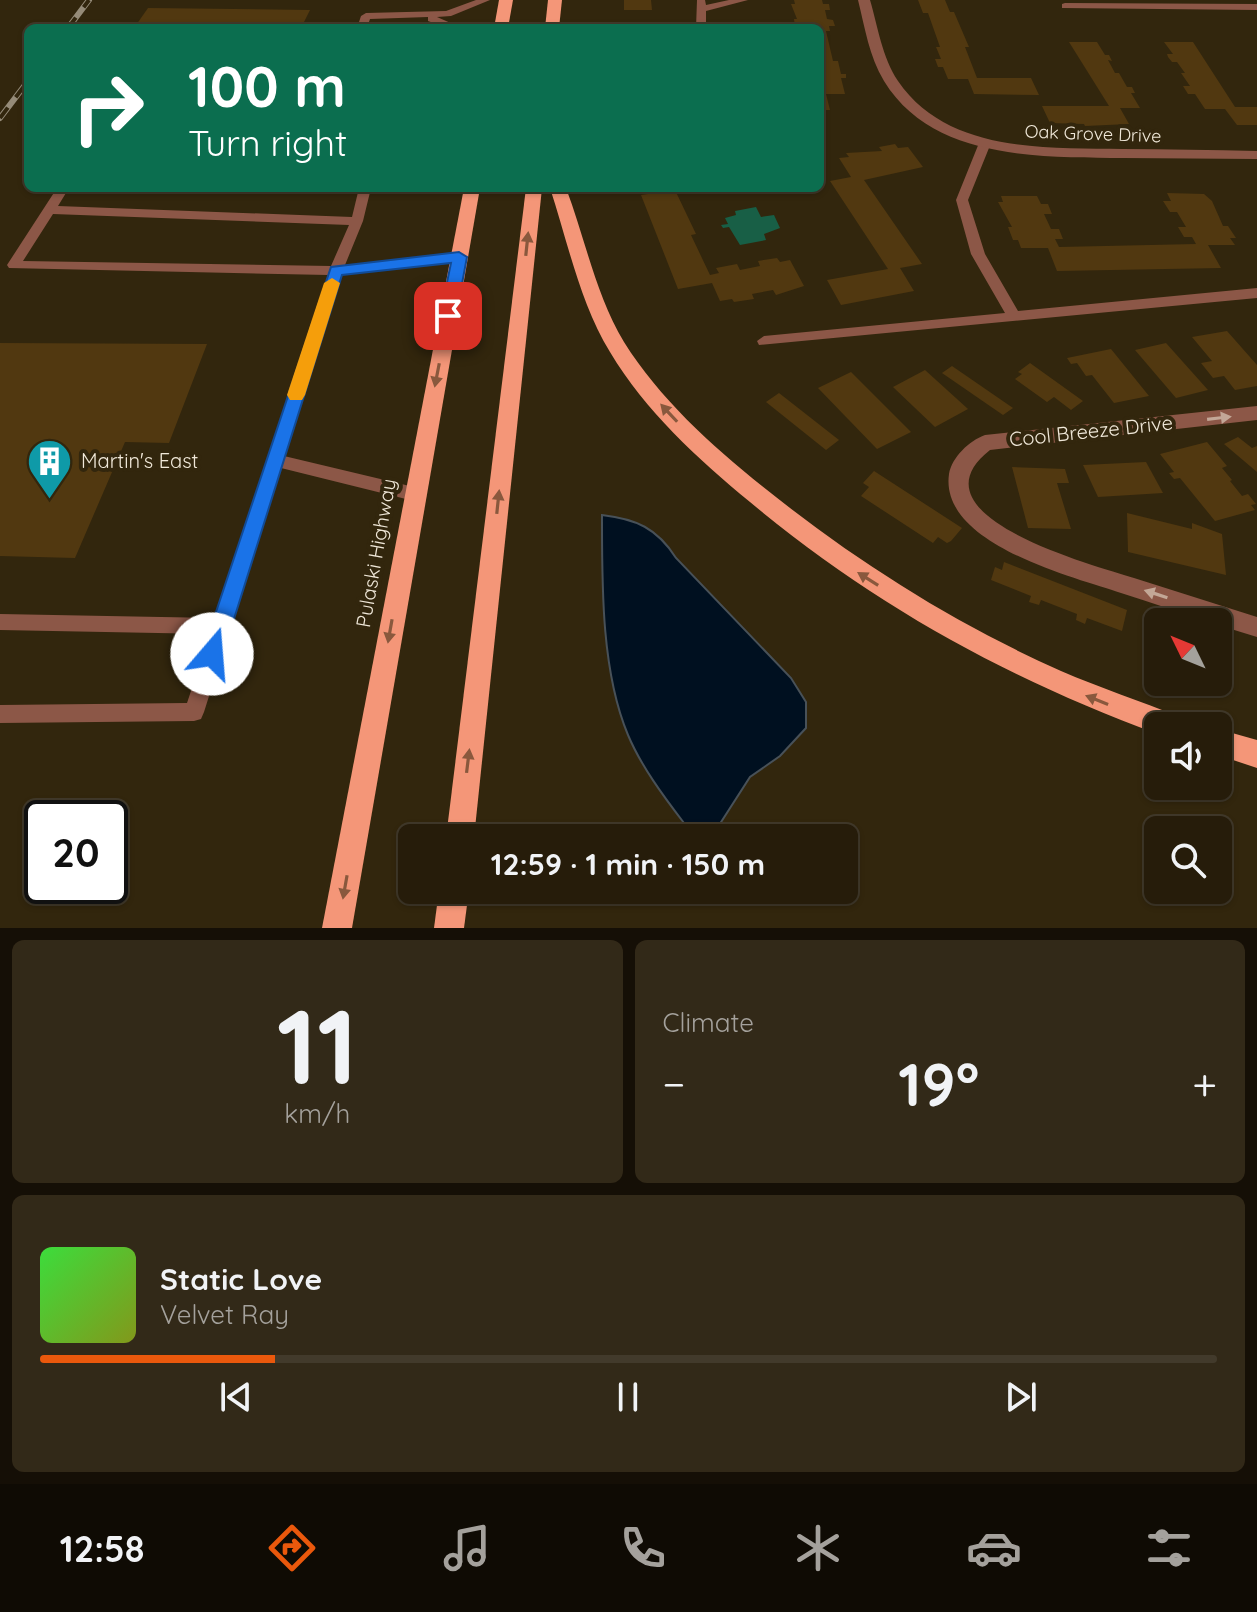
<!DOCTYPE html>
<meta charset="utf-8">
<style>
:root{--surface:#261c0a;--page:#322918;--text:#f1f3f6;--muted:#a4a19c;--line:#423a2b;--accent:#ea580c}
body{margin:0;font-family:Quicksand,sans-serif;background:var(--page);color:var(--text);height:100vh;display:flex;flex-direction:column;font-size:30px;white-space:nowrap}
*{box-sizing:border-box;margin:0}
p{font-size:26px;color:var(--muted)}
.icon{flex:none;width:44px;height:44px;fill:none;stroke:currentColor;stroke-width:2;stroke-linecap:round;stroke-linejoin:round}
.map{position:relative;height:928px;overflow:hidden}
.side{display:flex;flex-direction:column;gap:12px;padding:12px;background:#150f06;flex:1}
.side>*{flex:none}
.top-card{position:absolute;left:24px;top:24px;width:800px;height:168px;border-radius:12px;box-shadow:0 2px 6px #0004,0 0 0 2px var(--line);background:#0b6e4f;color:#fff;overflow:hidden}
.needle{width:52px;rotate:313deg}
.buttons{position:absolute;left:1144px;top:608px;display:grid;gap:16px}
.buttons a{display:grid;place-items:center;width:88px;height:88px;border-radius:12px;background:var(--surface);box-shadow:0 2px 6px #0004,0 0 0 2px var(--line);font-size:40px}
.speed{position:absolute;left:24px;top:800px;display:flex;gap:16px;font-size:40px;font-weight:700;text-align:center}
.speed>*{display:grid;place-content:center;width:104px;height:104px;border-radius:50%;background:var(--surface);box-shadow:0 2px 6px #0004,0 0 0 2px var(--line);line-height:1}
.speed .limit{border:4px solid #111;border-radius:12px;background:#fff;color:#111}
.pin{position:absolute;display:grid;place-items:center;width:68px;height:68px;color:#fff;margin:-34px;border-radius:16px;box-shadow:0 4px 12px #0006}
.me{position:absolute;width:88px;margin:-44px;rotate:18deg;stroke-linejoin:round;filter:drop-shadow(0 0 6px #0008)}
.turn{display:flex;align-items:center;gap:28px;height:168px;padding:0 32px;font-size:36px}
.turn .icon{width:104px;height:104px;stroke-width:2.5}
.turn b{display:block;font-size:56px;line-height:68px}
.big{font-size:60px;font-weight:800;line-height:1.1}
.side .widget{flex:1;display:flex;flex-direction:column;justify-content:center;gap:12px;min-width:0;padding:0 28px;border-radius:12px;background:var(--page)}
.side .dial{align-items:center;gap:0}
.dial b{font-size:104px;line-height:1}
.song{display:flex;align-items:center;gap:24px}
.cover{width:96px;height:96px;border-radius:12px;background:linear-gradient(135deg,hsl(120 70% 55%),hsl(70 70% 35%))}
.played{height:8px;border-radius:4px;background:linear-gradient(90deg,var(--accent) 20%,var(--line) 20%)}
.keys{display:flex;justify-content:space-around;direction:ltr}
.heat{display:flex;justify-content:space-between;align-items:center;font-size:44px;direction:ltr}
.side .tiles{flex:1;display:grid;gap:12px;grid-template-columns:1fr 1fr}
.widget:last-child{grid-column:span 2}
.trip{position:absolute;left:398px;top:824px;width:460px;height:80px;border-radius:12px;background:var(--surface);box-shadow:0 2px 6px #0004,0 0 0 2px var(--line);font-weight:800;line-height:80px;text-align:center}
.dock{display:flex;height:128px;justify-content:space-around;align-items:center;background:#0f0b04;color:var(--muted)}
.dock .icon{width:56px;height:56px}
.dock .active{color:var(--accent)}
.dock b{font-size:36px;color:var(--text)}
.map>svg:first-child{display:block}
.green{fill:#185f46}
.water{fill:#001020;stroke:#485158;stroke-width:2}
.building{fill:#513810}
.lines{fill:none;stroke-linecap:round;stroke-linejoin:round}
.service{fill:#8c5747;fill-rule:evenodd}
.minor{fill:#8c5747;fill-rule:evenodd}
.trunk{fill:#f49678;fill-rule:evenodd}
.rail-casing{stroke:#958b78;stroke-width:6}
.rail{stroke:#32260d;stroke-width:4;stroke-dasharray:13;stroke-linecap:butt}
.oneway{fill:#89583d}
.oneway2{fill:#c3a797}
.route{fill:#1a73e8;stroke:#114b97;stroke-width:2}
.slow{fill:#f59e0b}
.labels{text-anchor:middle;stroke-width:8;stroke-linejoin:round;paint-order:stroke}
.far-street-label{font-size:18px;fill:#f0e8d9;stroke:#32260d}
.street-label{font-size:20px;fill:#f0e8d9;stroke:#32260d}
.poi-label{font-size:20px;fill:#f0e8d9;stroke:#32260d;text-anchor:start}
</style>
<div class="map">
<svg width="1257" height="928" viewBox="0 0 1257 928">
<rect width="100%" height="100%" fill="#32260d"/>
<!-- green -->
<path class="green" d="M756,207l5,10 13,-2 6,13 -16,6 2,6 -26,5 -11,-18 -6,1 -2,-3 7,-1 -3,-6 11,-3 -1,-4z"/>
<!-- water -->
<path class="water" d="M602,515c34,4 55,13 74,43l115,120 15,24v26l-26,28 -30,21 -36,56 -30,-10c-20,-26 -43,-57 -56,-88 -27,-64 -26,-152 -26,-220z"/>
<!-- building -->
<g class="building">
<path d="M624,0h27l1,10h-28z"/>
<path d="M794,0h28l1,4h6l1,6h-5l2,9 6,1 2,6h-6l1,5h-4l7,30h5l3,13h5v4h-5l4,16h-19l4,16h-10v-82l-25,-1 -1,-8h3l-6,-15h4z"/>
<path d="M918,0h27l5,12h4l15,35h-4l12,31h54l8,17 -65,-1 -6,-15h-20l-5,-12h-5l-3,-8h6l-5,-12h4l-12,-34h-5z"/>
<path d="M148,8l162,2 -9,18h-167z"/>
<path d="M1069,42h28l8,13h4l3,6 -4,-1 7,13h4l8,14h5l3,6h-4l9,15h-20l9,16 -44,2 -1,-2 -34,-1 -8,-17h67z"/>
<path d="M1164,42h29l42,65h22v18h-20l-12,-16h-20l-10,-15h-7l-5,-8h7l-9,-13h4l-8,-11h-5l-4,-5 -1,-3h6z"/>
<path d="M895,144l3,4 10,-1 15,20 -59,13 58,84 -22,4 14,23 -73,14 -14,-25 61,-11 -58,-88 21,-4 -12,-19 10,-1 -3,-4 36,-2 -3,-4z"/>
<path d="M675,190l21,44 -5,1 19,40 9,-2 -3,-5 21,-4 3,6 20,-4 -2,-5 19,-3 3,4 10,-2 14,26 -28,9 -3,-5 -21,4 2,5 -20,3 -2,-3 -12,2 -8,-18 -34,6 -37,-94z"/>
<path d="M1167,193l37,1 8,7 11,25h5l8,12h-6l5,7h-27l13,23 -164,3 -9,-23h-27l-3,-8h-5l-5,-13h4l-14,-25h5l-2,-6h36l4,8h7l4,10h-8l7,15h8l4,10h-8l4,8 137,-3 -4,-7h-8l-6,-10h8l-9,-15h-7l-7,-11h8z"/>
<path d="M1227,331l30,34v21l-22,4 -11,-14 -11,2 -12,-15 11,-2 -20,-24z"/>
<path d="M0,343l207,1 -38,99 -44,-1 -50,116 -75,-2z"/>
<path d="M1166,343l42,47 -32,8 -41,-48z"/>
<path d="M1111,349l38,47 -35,7 -22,-28 -6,1 -9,-13 -6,1 -4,-6z"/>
<path d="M1030,363l53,38 -12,9 -17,-13 -7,5 -32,-23 7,-5 -4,-2z"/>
<path d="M952,366l61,42 -10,7 -61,-42z"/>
<path d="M925,370l43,39 -33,18 -42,-40z"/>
<path d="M851,372l60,60 -34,17 -59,-61z"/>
<path d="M779,393l60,47 -13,10 -60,-48z"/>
<path d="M1238,437l14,11 5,-2v26l-33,-28z"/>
<path d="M1207,442l20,24 -5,2 10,12 -2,1 12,15 6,-2 8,10 -5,1 4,5 -40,11 -35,-43 -6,1 -5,-6 5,-1 -14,-18z"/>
<path d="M1146,462l17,31 -65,4 -15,-32z"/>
<path d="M1012,467l53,2 4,14h-12l14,46 -43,-1z"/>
<path d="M874,471l88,57 -11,13 -4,2 -9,-6 -5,6 -72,-47 8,-9 -6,-4z"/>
<path d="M1127,513l65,16v-6l30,11 4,41 -98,-23z"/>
<path d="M1004,562l123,48 -5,21 -35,-13 -2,6 -9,-4 1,-6 -36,-14 -2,5 -10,-3 2,-6 -40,-16 4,-13 7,3z"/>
<path d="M1218,635l7,2v40l-7,-3z"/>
</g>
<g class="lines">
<!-- service -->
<g class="service">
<path d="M476,0h14l-39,16 -14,1 25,11h-15l-19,-7v-4l-58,2 -3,9h-10l4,-12 5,-3 80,-2z"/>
<path d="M697,0h8l1,5 23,-5h19l-42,11v17h-10z"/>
<path d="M1065,3l192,1v6l-195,-2v-4z"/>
<path d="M985,139l6,4 -23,57 17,54 33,57 239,-23v10l-498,47 -2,-4 7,-5 241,-23 -34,-59 -15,-54 23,-57z"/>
<path d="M57,188h12l-11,18 294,11 7,-29h12l-8,33 -18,44 114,-12 7,4 -7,4 -118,14 -57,181 130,31 6,2 2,5 -2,5 -6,2 -133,-33 -77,244 -3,7 -7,2 -194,2v-18l187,-2 23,-69 -210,-4v-16l215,4 113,-343 -319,-7 -2,-3zM53,214l296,11 -18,41 -308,-5z"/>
</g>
<!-- minor -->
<g class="minor">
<path d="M858,0h12c8,27 12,57 28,81 49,72 148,67 224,68 45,0 90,1 135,2v8c-45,0 -89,-1 -134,-1 -80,-1 -190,3 -239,-77 -15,-25 -19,-53 -26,-81z"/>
<path d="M1257,406v14l-267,30c-84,66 104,115 144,128 41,13 82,26 123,39v20l-39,-12v-3h-9c-30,-10 -59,-20 -88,-29 -48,-16 -182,-49 -172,-119 3,-17 20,-33 36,-39z"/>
</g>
<!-- trunk -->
<g class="trunk">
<path d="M499,0h14l-5,28h-14z"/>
<path d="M548,0h14l-3,28h-14z"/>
<path d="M464,188h16l-128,740h-30z"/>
<path d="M526,188h16l-68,650h-28z"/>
<path d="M550,188h16c19,50 30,108 58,154 35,56 87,103 138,144 92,74 191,137 299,185 39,17 80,30 119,46l4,9h-26v8c-150,-55 -286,-130 -408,-232 -52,-43 -105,-91 -140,-150 -30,-49 -42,-109 -60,-164z"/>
<path d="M1218,729l39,11v28l-39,-13z"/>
<path d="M439,890h30l-5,38h-30z"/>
</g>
<defs>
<g id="rail">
<path d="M68,28l21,-28"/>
<path d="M0,118l28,-37"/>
</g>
</defs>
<!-- rail casing -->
<use href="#rail" class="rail-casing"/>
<!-- rail -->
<use href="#rail" class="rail"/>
</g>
<!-- one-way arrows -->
<defs><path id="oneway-solid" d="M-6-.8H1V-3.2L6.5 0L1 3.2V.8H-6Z" transform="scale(2)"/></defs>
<g class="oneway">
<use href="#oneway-solid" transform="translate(527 244) rotate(-84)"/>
<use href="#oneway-solid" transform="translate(437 375) rotate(101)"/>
<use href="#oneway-solid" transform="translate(669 413) rotate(-133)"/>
<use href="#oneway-solid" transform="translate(498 502) rotate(-84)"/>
<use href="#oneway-solid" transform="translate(868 579) rotate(-148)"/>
<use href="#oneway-solid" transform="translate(390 631) rotate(100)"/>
<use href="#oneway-solid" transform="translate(1097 700) rotate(-158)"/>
<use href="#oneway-solid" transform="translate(468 761) rotate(-83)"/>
<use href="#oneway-solid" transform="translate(345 887) rotate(100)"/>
</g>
<g class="oneway2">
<use href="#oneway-solid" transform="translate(1219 418) rotate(-7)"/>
<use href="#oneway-solid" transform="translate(1156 594) rotate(-162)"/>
</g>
<!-- route -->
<path class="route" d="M459,252l8,5 -11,59 -8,6 -8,-6 11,-53 -109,12 -119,379 -3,7 -8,3 -7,-3 -3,-7 129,-387z"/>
<!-- slow -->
<path class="slow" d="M332,278l8,5 -35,112 -3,5h-12l-3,-5 37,-112z"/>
<!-- icons -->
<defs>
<symbol id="building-pin" viewBox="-11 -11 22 30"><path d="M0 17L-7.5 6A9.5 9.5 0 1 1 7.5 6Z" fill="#0f9aa8" stroke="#32260d"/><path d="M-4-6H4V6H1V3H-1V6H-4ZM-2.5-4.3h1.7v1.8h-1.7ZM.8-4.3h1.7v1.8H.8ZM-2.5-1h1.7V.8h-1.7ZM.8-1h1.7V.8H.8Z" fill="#fff"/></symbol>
</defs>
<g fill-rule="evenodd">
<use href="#building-pin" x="24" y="436" width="51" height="69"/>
</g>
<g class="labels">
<!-- far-street labels -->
<g class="far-street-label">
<text transform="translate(1093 134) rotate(2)" y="6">Oak Grove Drive</text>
</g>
<!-- street labels -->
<g class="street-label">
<text transform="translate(1091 431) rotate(-6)" y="7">Cool Breeze Drive</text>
<text transform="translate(376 553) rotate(-80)" y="7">Pulaski Highway</text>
</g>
<!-- poi labels -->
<g class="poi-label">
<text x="81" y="468">Martin's East</text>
</g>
</g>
</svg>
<div class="buttons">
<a><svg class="needle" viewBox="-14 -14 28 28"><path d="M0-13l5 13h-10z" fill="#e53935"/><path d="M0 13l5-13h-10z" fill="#a4a19c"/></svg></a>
<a><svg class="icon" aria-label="sound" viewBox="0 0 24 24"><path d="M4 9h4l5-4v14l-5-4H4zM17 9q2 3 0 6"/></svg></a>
<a><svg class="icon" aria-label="search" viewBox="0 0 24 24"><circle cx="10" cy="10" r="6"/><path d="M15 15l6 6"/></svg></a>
</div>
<div class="speed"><div class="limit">20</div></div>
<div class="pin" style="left:448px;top:316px;background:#d93025"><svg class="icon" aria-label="arrive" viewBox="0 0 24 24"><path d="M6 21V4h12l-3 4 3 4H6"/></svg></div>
<svg class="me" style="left:212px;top:654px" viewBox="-20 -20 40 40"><circle r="19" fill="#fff"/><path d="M0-13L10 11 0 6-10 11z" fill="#1a73e8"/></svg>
<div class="trip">12:59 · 1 min · 150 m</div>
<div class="top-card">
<div class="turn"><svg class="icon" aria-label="right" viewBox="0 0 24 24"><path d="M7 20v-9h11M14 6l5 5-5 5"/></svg><div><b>100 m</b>Turn right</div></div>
</div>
</div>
<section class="side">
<div class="tiles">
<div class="widget dial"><b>11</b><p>km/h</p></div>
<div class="widget"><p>Climate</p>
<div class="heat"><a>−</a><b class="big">19°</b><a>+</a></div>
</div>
<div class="widget">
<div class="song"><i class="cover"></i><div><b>Static Love</b><p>Velvet Ray</p></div></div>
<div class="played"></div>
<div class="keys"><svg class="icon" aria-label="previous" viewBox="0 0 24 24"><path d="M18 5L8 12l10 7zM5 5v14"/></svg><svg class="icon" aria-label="pause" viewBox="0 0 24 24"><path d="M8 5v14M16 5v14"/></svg><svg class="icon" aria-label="next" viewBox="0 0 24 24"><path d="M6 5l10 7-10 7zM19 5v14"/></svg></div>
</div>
</div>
</section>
<nav class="dock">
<b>12:58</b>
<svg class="icon active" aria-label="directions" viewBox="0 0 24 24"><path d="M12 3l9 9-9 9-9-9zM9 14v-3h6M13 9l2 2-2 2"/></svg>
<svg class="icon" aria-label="music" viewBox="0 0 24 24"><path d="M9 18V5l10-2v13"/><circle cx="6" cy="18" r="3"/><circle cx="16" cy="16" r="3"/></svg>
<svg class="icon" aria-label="phone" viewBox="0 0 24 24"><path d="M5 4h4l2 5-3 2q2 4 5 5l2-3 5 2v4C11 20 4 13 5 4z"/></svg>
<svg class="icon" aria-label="climate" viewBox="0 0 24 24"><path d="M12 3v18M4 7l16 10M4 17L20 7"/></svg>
<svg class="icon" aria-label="car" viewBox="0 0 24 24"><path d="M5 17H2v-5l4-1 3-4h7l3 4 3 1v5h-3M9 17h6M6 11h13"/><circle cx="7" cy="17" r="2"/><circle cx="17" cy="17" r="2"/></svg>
<svg class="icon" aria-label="filters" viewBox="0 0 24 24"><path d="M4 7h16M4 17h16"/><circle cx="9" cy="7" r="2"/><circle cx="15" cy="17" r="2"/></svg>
</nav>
